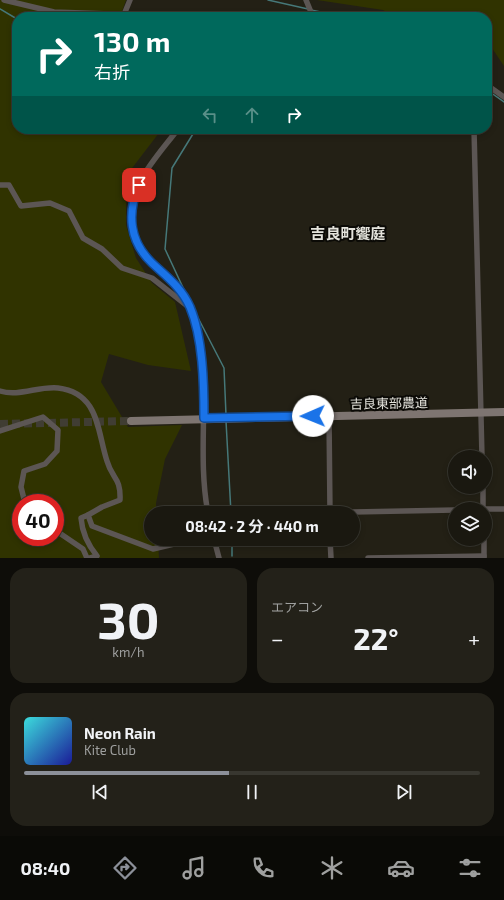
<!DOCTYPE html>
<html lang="ja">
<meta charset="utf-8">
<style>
:root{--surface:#1a1810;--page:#232119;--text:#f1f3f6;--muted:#9fa09f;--line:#383730;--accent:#8c9099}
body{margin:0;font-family:"Exo 2","Noto Sans JP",sans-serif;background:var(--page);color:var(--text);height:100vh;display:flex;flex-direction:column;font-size:15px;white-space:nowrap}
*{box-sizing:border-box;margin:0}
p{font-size:13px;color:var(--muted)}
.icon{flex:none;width:22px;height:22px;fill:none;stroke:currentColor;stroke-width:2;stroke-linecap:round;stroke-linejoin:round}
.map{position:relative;height:558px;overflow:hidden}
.panel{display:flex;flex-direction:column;gap:10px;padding:10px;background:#0e0d09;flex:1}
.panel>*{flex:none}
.hud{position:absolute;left:12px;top:12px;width:480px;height:122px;border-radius:16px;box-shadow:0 2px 6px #0003,0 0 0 1px var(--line);background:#00695c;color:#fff;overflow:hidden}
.controls{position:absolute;left:448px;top:450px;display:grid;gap:8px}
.controls a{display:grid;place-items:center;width:44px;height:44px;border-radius:50%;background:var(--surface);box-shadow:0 2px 6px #0003,0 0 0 1px var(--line);font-size:20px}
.speed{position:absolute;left:12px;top:494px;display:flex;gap:8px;font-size:20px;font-weight:700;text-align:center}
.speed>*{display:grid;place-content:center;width:52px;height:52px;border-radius:50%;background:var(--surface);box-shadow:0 2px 6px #0003,0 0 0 1px var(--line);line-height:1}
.speed .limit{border:6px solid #d22;background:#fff;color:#111}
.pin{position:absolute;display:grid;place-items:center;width:34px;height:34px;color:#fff;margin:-17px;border-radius:8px;box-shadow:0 2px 6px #0006}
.me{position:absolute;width:44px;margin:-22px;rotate:269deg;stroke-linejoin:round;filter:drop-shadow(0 0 3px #0008)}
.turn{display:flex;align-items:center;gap:14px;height:84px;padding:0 16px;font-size:18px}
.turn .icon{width:52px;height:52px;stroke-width:2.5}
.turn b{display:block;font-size:28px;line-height:34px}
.lanes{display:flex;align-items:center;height:38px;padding:0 16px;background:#0003;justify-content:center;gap:20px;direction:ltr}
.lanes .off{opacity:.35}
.big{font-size:30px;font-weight:700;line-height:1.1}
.panel .card{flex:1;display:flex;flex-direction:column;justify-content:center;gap:6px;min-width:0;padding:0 14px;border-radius:16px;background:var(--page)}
.panel .dial{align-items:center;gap:0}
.dial b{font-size:52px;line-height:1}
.song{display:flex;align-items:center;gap:12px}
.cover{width:48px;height:48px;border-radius:6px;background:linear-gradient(135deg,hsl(180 70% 55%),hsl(240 70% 35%))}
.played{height:4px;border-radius:2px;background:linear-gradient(90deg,var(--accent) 45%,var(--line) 45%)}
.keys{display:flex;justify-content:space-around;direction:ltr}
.heat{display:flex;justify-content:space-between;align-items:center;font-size:22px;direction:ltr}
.panel .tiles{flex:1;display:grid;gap:10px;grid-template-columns:1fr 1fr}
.card:last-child{grid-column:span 2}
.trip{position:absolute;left:144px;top:506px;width:216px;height:40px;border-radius:20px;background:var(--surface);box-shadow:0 2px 6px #0003,0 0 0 1px var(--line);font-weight:700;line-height:40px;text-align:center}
.tabs{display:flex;height:64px;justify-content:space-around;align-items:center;background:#0a0a06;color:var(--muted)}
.tabs .icon{width:28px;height:28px}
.tabs .active{color:var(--accent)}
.tabs b{font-size:18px;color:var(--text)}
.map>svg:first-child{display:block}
.green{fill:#303300;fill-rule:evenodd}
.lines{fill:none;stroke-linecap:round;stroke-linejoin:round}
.stream{stroke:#467879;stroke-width:1.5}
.secondary-tunnel{stroke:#403d33;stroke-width:8;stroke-dasharray:8 4;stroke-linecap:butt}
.street{stroke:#5c5654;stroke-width:5.5}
.secondary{stroke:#7e7571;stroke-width:8}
.route-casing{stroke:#114b97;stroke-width:10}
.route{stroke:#1a73e8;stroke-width:7}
.labels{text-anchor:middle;stroke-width:4;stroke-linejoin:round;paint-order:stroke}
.street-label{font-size:13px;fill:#e4e3dc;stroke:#0b0a06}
.quarter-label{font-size:15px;font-weight:bold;fill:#e4e3dc;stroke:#0b0a06}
</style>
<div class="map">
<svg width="504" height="558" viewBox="0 0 504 558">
<rect width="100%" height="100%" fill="#232015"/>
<!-- green -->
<g class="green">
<path d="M0,0h126l-6,17h-103v112h145l-36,47v49l10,33 16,25 23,19 16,69 -43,-6 -39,-11 -8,28 27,45 54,-2 -17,34 -9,44v10h-5v26h7l1,19h-159zM21,503h34v34h-34z"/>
<path d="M317,0h187v66l-12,-18 -5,2v-33h-92l-12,-7z"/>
</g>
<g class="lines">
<!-- stream -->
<g class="stream">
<path d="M268,0l40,9"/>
<path d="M0,9l17,10"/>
<path d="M311,10l34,7"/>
<path d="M487,90l17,12"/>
<path d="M186,294l-21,-45 7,-81 24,-39"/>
<path d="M194,310l30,58 2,47"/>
<path d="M226,421l5,92"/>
<path d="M232,539v17"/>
</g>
<!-- secondary-tunnel -->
<path class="secondary-tunnel" d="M0,424l131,-3"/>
<!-- street -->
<g class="street">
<path d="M4,0l50,12 57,2 3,3"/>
<path d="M306,0l7,17"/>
<path d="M123,17l7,-17"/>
<path d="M487,85l17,12"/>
<path d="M178,129c-21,28 -51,57 -47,95 4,38 47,51 60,85 24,66 4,137 17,204"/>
<path d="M474,129l8,328"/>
<path d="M0,185h9l12,21 29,-3 19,8 14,27 19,11 20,19 30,10 38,30"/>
<path d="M0,391c19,6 38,-5 58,-3 41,5 39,42 49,73 5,18 14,16 13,39l-18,7 -14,8 4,11 61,23 42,-10"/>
<path d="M329,416l1,97"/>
<path d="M0,431l43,-14 15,13 -1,21 -12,13 -21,7 -3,16 4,16"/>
<path d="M483,487v22"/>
<path d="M485,509h19"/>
<path d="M302,513l153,-3"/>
<path d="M88,515l-7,3c1,13 7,27 16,38l-7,2"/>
<path d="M55,530l28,19 4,9"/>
<path d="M214,539l5,19"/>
<path d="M330,539l1,19"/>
<path d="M484,539v19"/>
<path d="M368,558l116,-2"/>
</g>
<!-- secondary -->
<path class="secondary" d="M131,421l373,-9"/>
</g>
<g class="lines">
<defs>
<path id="route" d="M139,185c-12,28 -10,56 13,78 15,14 29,24 38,44 13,31 14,77 14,111l109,-2"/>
</defs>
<!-- route casing -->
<use href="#route" class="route-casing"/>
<!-- route -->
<use href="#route" class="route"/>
</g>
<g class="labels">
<!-- street labels -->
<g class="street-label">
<text transform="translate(389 403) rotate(-1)" y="5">吉良東部農道</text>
</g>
<!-- quarter labels -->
<g class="quarter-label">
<text x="348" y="239">吉良町饗庭</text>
</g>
</g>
</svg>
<div class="controls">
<a><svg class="icon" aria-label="sound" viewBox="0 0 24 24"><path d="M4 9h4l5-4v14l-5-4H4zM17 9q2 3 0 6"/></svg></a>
<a><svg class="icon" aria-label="layers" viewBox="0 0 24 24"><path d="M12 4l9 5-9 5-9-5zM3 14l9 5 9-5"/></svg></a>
</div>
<div class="speed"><div class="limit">40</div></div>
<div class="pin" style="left:139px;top:185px;background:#d93025"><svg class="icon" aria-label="arrive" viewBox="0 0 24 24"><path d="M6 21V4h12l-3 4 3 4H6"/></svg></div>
<svg class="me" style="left:313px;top:416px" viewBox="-20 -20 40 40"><circle r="19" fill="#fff"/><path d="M0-13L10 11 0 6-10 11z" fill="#1a73e8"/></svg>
<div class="trip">08:42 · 2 分 · 440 m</div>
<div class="hud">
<div class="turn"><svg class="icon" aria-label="right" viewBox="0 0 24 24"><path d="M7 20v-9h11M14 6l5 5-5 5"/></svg><div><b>130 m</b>右折</div></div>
<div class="lanes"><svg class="icon off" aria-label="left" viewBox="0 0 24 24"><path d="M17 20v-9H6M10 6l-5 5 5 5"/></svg><svg class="icon off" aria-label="ahead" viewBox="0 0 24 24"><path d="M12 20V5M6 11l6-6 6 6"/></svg><svg class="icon" aria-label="right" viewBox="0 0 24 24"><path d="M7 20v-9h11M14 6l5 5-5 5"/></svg></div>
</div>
</div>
<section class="panel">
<div class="tiles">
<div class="card dial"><b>30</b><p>km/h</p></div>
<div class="card"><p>エアコン</p>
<div class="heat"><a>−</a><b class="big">22°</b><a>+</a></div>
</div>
<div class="card">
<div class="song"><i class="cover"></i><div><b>Neon Rain</b><p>Kite Club</p></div></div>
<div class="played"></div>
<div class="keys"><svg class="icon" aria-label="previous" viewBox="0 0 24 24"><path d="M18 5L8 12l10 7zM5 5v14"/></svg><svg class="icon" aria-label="pause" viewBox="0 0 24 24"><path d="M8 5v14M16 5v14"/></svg><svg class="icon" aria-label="next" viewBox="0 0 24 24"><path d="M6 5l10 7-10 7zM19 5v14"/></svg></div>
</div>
</div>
</section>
<nav class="tabs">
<b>08:40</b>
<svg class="icon active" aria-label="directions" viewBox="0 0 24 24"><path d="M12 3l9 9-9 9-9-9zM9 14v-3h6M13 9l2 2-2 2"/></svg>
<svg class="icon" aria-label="music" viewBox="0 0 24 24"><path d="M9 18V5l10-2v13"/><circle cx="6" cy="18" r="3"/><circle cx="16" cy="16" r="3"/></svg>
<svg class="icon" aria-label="phone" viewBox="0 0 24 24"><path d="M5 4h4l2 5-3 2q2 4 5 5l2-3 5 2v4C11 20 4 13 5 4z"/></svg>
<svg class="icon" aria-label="climate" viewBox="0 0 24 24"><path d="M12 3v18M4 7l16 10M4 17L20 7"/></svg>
<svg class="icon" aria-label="car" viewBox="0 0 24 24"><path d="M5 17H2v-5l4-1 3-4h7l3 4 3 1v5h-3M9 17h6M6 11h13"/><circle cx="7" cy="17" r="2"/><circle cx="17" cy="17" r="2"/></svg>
<svg class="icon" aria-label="filters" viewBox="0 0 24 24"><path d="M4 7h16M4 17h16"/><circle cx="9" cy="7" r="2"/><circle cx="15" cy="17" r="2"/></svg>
</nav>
